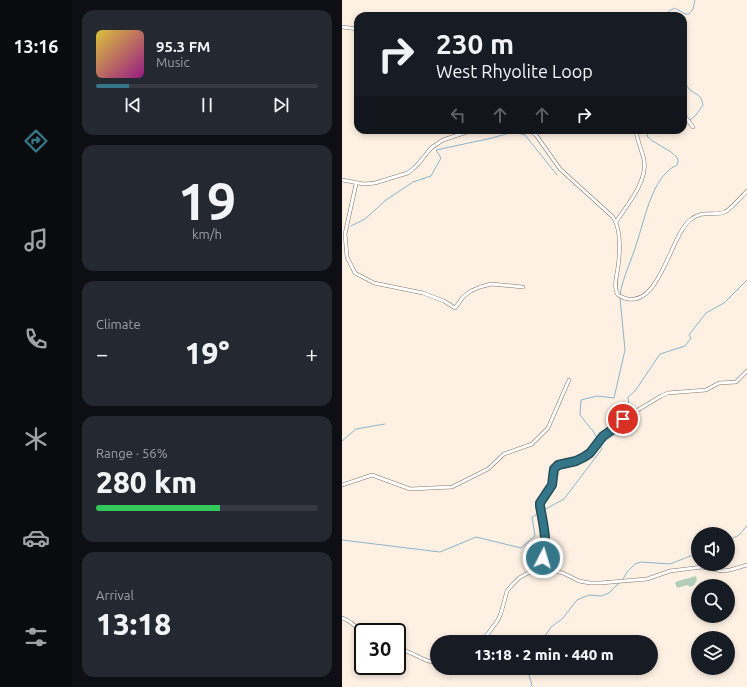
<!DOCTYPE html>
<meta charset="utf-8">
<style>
:root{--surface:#171b24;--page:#242831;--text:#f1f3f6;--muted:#9ea1a6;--line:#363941;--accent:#357789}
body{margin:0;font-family:Ubuntu,sans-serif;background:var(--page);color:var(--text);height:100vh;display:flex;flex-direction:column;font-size:15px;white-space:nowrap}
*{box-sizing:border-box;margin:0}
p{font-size:13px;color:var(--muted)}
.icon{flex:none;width:22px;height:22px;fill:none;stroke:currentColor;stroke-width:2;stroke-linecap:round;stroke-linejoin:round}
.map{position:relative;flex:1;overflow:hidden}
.panel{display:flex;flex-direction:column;gap:10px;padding:10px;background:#0d0f14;width:270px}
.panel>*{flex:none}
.guide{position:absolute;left:12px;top:12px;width:333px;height:122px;border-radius:12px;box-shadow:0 2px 6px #0003;background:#171b24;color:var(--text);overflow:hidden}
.buttons{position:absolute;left:349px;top:527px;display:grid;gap:8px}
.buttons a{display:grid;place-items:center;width:44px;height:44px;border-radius:50%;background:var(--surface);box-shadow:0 2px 6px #0003;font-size:20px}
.speed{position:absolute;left:12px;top:623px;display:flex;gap:8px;font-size:20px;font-weight:700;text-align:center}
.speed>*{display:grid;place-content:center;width:52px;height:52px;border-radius:50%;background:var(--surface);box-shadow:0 2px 6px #0003;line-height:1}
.speed .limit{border:2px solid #111;border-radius:6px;background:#fff;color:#111}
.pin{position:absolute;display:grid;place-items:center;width:34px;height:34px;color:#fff;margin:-17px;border:2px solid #fff;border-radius:50%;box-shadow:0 1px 4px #0007}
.me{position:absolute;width:44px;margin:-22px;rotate:5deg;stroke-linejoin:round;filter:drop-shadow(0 0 3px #0008)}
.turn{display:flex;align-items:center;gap:14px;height:84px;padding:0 16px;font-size:18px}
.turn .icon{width:52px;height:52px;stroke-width:2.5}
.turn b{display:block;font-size:28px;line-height:34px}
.lanes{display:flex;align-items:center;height:38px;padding:0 16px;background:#0003;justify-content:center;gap:20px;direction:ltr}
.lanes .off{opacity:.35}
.big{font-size:30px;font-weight:800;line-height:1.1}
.panel .widget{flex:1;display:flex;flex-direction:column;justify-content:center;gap:6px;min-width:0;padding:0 14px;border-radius:12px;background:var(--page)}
.panel .dial{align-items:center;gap:0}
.dial b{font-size:52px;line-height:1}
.song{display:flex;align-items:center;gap:12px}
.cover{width:48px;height:48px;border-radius:6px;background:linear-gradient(135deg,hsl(50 70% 55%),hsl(310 70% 35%))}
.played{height:4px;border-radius:2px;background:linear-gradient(90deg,var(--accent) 15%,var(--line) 15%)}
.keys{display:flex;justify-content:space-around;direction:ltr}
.heat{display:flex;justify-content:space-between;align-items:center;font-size:22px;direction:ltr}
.charge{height:6px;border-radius:3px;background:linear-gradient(90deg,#34c759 56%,var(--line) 0)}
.trip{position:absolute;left:88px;top:635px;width:228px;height:40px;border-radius:20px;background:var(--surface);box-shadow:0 2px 6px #0003;font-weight:800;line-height:40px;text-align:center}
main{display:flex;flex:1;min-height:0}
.tabs{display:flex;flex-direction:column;width:72px;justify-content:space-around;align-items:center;background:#090b0e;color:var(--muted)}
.tabs .icon{width:28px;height:28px}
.tabs .active{color:var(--accent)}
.tabs b{font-size:18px;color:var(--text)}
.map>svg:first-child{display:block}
.green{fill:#b2cebb}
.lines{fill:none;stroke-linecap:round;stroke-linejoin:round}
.stream{stroke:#8eb3ca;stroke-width:1}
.minor-casing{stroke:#837567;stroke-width:4}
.minor{stroke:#fff;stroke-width:3}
.route-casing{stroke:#224d59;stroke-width:10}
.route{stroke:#357789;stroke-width:7}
</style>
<main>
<nav class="tabs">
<b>13:16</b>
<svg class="icon active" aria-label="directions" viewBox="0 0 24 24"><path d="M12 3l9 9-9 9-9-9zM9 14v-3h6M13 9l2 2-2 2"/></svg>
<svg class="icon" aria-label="music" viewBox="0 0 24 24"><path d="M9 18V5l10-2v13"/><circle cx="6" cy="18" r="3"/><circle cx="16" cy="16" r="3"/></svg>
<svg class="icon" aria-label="phone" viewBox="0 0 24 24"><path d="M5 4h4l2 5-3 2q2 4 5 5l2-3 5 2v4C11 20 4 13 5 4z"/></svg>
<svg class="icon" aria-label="climate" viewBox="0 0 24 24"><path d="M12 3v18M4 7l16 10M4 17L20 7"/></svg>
<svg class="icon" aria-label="car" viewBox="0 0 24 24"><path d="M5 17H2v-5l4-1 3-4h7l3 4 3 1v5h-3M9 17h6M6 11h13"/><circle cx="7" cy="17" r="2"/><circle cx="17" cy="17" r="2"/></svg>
<svg class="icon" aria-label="filters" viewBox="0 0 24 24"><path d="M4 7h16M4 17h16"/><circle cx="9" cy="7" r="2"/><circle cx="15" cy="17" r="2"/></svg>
</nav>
<section class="panel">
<div class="widget">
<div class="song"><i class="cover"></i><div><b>95.3 FM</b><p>Music</p></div></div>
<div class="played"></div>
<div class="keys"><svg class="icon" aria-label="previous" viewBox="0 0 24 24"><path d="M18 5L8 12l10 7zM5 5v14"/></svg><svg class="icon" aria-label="pause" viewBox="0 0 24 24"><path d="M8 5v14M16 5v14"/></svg><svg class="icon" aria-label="next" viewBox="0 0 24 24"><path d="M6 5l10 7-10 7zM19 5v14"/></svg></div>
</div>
<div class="widget dial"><b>19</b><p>km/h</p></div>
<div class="widget"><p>Climate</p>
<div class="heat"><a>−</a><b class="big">19°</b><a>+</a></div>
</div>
<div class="widget"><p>Range · 56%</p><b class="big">280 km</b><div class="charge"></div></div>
<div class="widget"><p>Arrival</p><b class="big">13:18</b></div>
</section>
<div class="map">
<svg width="405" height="687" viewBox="0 0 405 687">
<rect width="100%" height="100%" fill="#fef1e4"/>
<!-- green -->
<path class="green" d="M354,576l1,4 -3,5 -4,2 -3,-2 -10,3 -2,-6z"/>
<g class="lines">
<!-- stream -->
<g class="stream">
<path d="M324,16c1,-5 5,-6 9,-8l10,6h4l4,-5 2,-9"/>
<path d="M341,75c1,5 3,11 7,15 8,6 11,4 13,15l-7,10 -6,5"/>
<path d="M341,123h3l1,-1"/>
<path d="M9,226l14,-7 21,-19 27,-18 18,-6 10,-18 -5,-8 56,-12 21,-6 12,3 32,40"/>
<path d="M278,295c3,-19 12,-35 17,-53 7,-21 14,-57 32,-72 2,-2 5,-3 8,-5l1,-4 -1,-4 -6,-5 -20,-12 -4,-4 1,-6"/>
<path d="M288,413l-2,-16 7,-6 25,-37 25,-8 6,-8 -2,-3 17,-22 18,-10 23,-23"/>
<path d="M256,440l-5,-9 -13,-16 1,-15 16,-4 17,2 11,-48 -5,-52"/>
<path d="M0,441l14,-12 29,-5"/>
<path d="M259,444l27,-19 2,-7"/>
<path d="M200,511l22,-12 38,-50 -3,-6"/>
<path d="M0,540l98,12 36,-15 45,11 14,-12 -3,-19 7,-4"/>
<path d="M386,540c4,-2 9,-3 12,-6 3,-3 4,-6 7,-8"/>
<path d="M281,579l4,-7 8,-8 6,-2 29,2 28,-11"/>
<path d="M199,642l10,-15 11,-8 15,-19 12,-5 12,1 8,-3 10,-10"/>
<path d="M186,668v4l4,13 -2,2"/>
</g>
<defs>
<g id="minor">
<path d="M0,27l16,2"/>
<path d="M341,114l10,13"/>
<path d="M188,130l6,5 24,34 53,48c8,12 7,35 5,50 -1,8 -5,20 0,28 40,24 51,-58 72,-75 13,-11 23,-3 35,-8 6,-3 17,-16 22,-21"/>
<path d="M0,180l22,4 11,-1 26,-8 7,-2 6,-5 5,-5 12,-15 12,-8 24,-8h19l11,-2"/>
<path d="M14,184l-11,50 2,23 8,16 19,10 49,10 21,8 11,7 8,-11 8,-6 9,-4 11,-3 32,3"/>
<path d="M274,222c11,-17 32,-41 28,-62 -2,-10 -7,-19 -8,-30"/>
<path d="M275,426l10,-4 3,-7"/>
<path d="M0,485l30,-10 38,14 42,-2 36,-18 16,-15 28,-10 16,-16 21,-48"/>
<path d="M195,570l7,-18v-25l-4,-21 1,-3c3,-6 10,-13 11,-20 2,-6 0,-11 3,-16l20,-6 9,-4 6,-4 13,-17 13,-9 7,-8 38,-23 7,-3 38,-3 13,-7 17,-1 11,-11"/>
<path d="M0,618c9,3 15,9 21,16"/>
<path d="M136,642l9,-7 11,-15 3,-7 6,-22 6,-7 6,-6 9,-5 9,-3h12l14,3 16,8 11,2h10l47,-4 23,-8 32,-4 20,4 8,-1 17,-5"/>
<path d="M55,649c15,1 25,13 40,14"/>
</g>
</defs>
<!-- minor casing -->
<use href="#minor" class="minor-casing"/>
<!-- minor -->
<use href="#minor" class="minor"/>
</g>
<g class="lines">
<defs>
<path id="route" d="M201,558c5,-16 0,-35 -3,-52v-3l12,-18 2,-16 4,-4 18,-4 8,-4 6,-4 13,-17 13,-9 7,-8"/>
</defs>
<!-- route casing -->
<use href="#route" class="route-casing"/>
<!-- route -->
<use href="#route" class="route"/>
</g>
</svg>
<div class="buttons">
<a><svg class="icon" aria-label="sound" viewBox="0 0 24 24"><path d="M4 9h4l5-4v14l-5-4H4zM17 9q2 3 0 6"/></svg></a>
<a><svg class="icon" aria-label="search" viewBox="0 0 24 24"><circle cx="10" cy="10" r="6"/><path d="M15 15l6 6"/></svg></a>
<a><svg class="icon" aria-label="layers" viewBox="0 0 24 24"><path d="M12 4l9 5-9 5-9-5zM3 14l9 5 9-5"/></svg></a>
</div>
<div class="speed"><div class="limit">30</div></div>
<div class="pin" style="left:281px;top:419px;background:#d93025"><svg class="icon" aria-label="arrive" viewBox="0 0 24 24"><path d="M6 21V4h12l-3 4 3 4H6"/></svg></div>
<svg class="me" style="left:201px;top:558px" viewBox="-20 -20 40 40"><circle r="17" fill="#357789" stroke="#fff" stroke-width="3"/><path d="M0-11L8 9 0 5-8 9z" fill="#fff"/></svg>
<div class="trip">13:18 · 2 min · 440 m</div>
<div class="guide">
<div class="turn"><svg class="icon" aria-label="right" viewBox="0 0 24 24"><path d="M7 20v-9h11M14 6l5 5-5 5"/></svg><div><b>230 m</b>West Rhyolite Loop</div></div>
<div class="lanes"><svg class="icon off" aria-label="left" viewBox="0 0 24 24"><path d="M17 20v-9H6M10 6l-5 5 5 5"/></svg><svg class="icon off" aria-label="ahead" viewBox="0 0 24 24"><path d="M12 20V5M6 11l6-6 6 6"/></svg><svg class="icon off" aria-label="ahead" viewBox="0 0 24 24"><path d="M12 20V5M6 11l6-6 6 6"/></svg><svg class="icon" aria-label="right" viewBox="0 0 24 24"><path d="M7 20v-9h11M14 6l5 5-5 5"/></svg></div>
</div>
</div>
</main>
